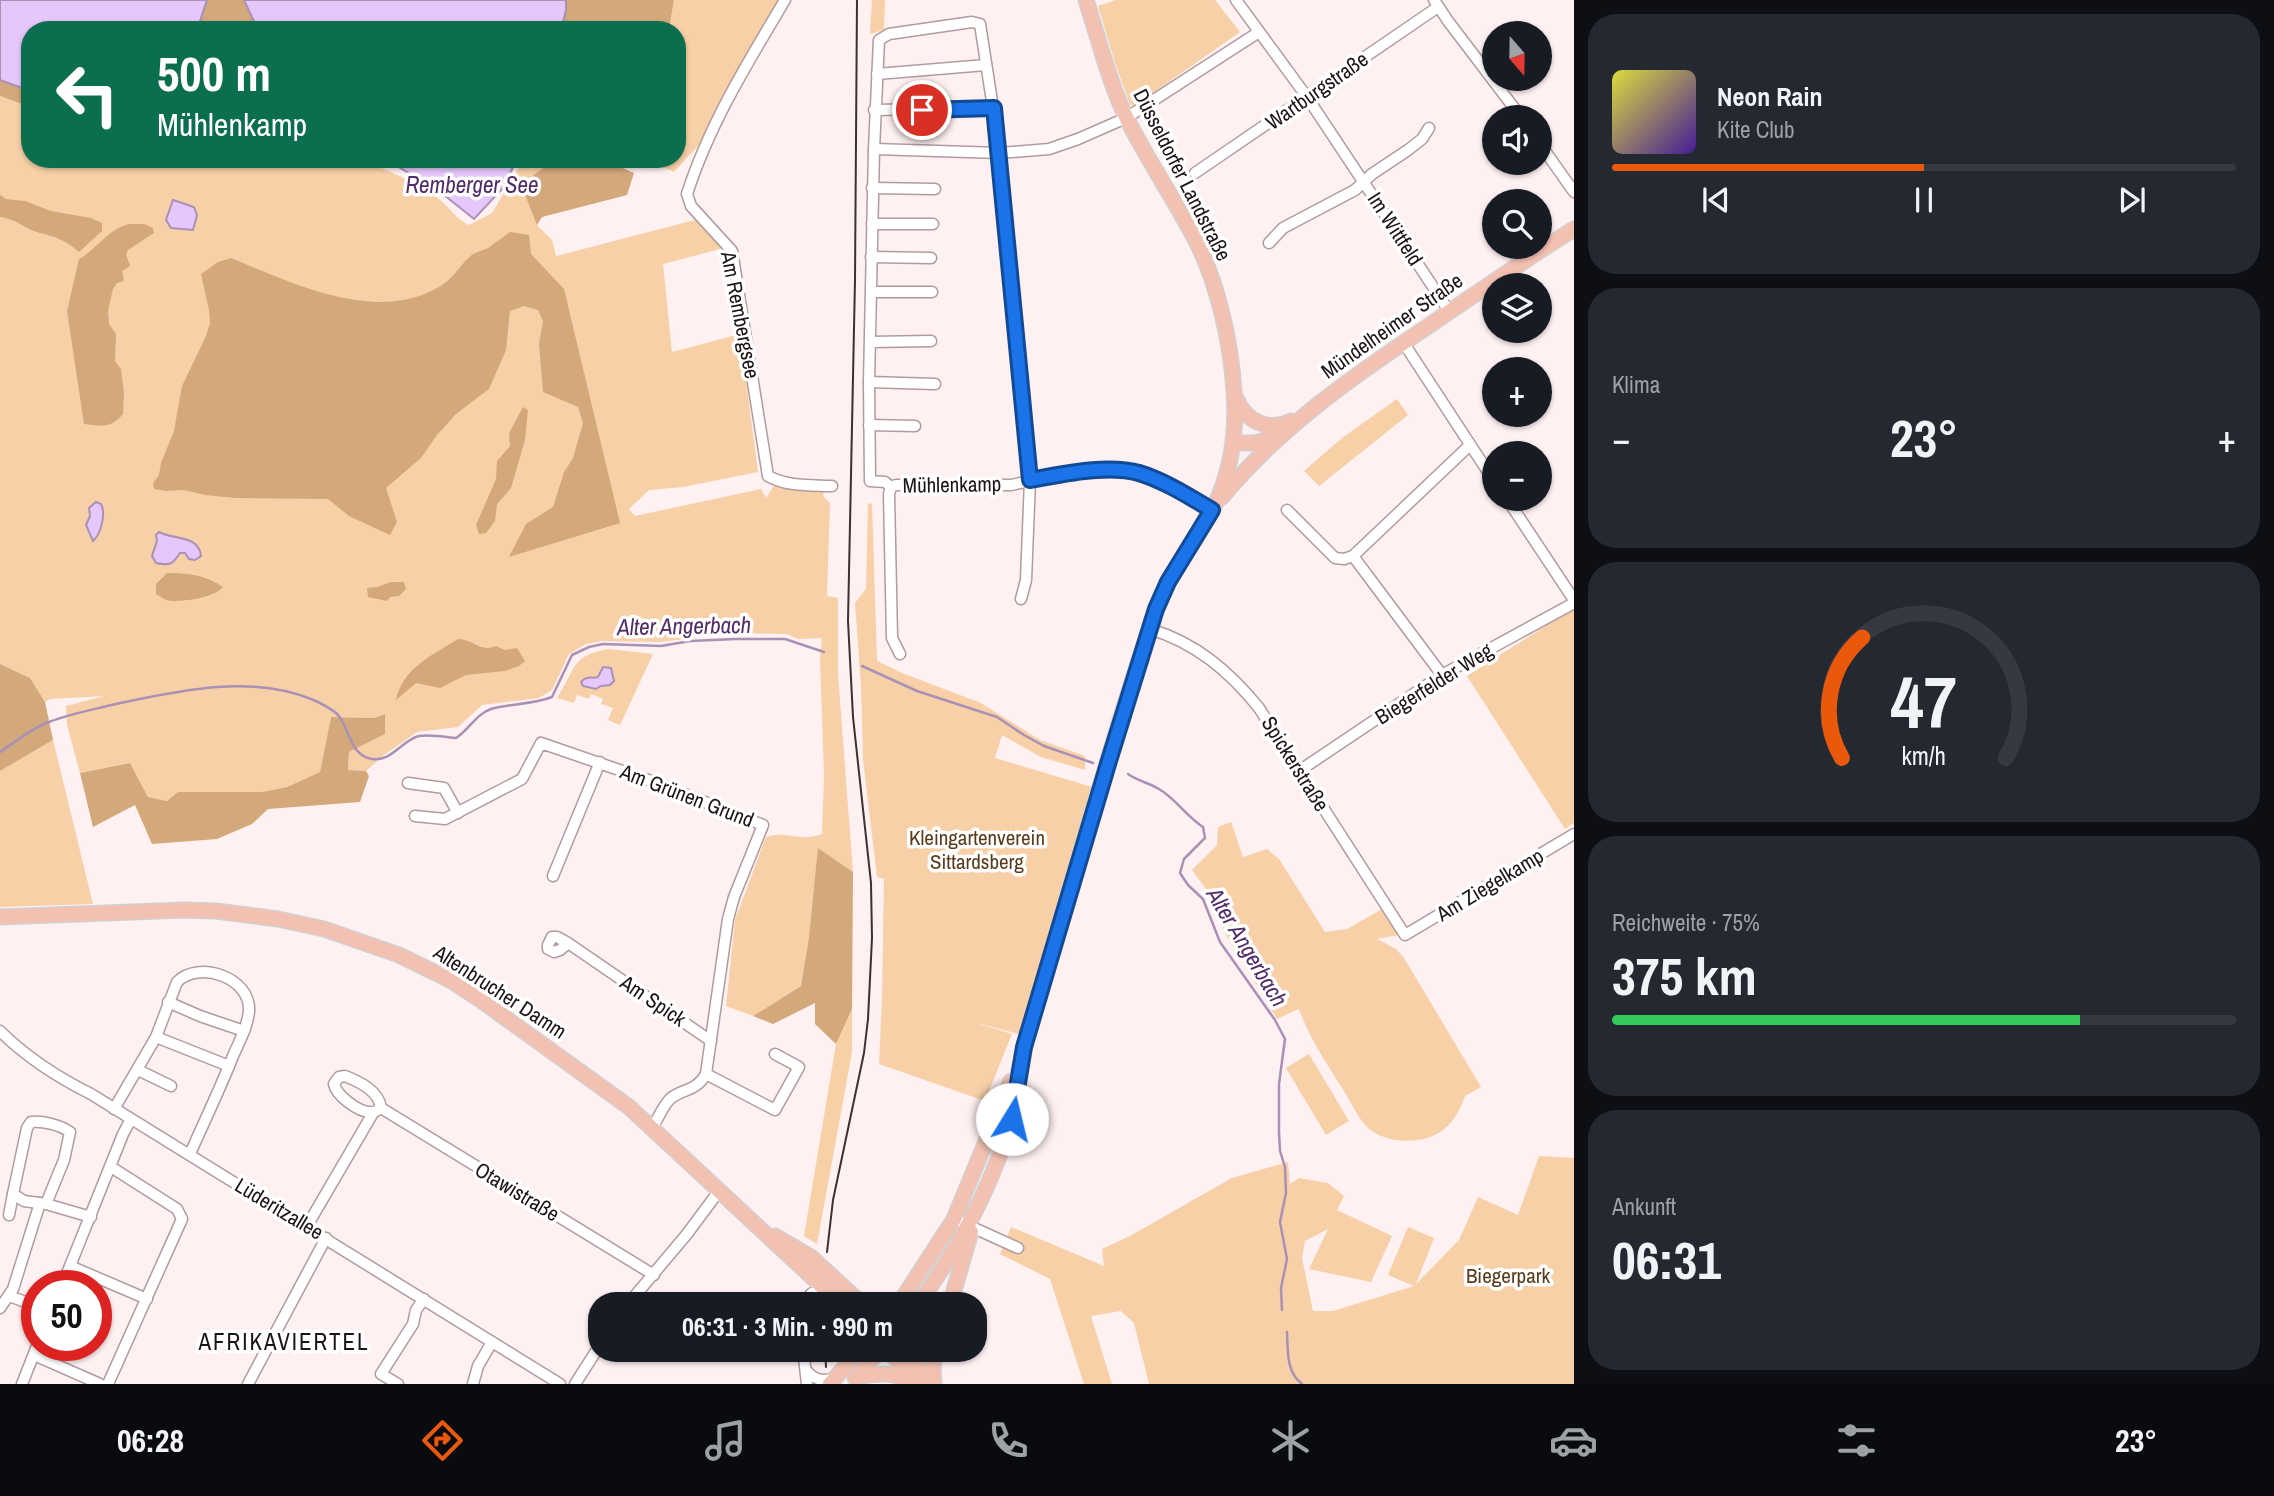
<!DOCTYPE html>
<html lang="de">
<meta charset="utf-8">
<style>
:root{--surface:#171b24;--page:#242831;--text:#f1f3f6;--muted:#9ea1a6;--line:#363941;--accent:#ea580c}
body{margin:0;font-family:"Archivo Narrow",sans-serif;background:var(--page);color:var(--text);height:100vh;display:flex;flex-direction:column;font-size:26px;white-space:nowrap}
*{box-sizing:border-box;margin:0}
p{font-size:23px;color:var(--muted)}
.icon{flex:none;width:38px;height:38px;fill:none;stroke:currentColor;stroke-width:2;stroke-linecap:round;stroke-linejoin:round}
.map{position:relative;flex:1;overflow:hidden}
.panel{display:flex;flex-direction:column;gap:14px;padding:14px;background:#0d0f14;width:700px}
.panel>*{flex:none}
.banner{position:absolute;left:21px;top:21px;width:665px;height:147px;border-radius:28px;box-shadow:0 2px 5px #0004;background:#0b6e4f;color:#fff;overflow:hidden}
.needle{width:46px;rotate:160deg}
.buttons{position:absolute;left:1482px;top:21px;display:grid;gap:14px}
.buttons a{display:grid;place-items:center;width:70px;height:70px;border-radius:50%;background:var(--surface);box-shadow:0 2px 5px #0004;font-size:35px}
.speed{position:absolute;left:21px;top:1270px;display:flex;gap:14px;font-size:35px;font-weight:700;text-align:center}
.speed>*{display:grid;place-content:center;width:91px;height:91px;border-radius:50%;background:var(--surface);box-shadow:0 2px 5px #0004;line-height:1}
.speed .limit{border:10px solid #d22;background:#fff;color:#111}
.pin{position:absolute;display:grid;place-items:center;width:60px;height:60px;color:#fff;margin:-30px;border:4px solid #fff;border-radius:50%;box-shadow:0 2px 7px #0007}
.me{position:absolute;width:77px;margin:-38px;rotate:9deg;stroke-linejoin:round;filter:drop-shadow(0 0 5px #0008)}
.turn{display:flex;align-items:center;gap:24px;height:147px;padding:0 21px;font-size:32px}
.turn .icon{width:91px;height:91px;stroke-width:2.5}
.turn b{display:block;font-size:49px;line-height:60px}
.big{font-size:52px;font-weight:700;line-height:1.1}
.panel .widget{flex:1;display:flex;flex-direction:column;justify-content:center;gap:10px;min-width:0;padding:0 24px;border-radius:28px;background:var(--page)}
.panel .dial{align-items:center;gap:0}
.dial svg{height:182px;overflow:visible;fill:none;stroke:var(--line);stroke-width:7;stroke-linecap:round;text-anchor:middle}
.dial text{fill:var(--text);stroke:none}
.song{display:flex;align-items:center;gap:21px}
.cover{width:84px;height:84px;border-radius:10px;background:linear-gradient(135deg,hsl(60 70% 55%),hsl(260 70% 35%))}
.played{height:7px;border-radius:4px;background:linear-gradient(90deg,var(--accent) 50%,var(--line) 50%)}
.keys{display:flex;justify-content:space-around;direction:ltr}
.heat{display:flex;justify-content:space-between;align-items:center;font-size:38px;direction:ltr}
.charge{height:10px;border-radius:5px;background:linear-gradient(90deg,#34c759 75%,var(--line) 0)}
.trip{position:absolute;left:588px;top:1292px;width:399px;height:70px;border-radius:28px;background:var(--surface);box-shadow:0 2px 5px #0004;font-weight:700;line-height:70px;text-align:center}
.tab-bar{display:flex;height:112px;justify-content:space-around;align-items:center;background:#090b0e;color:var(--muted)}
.tab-bar .icon{width:49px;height:49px}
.tab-bar .current{color:var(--accent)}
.tab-bar b{font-size:32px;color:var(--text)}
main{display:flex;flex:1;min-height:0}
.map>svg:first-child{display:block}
.green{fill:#f8d0a7}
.forest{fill:#d3a87b}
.water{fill:#e6c7fb;stroke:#a991b6;stroke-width:2}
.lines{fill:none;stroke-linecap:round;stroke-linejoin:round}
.stream{stroke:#a991b6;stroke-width:2.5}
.minor-casing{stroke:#b19b9e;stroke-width:13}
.major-casing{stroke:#d2d0d0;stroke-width:17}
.minor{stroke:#fff;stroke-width:10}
.major{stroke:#f3c1b1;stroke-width:14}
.tram{stroke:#3a3132;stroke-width:2}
.route-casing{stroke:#114b97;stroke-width:18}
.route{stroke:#1a73e8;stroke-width:12}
.labels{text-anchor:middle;stroke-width:7;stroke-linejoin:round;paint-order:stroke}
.street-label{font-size:21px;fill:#1c1415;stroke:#fff}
.park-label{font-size:21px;fill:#593b19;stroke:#fff}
.water-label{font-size:23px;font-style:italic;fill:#522b69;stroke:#fff}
.neighbourhood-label{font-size:23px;letter-spacing:2px;fill:#1c1415;stroke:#fff}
</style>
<main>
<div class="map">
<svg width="1574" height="1384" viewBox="0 0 1574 1384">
<rect width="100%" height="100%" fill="#fff0f1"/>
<!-- green -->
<g class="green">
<path d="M674,0h107l-74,136 -33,36 -26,-12 29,-1v-129h-8z"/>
<path d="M872,0h13l-1,30 -14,4z"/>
<path d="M1116,0h99l25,32 -106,74 -4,-2 -14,-38 -18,-60z"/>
<path d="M0,96l30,11v52h329c27,11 57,22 80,40 11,9 18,21 30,26l23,-12 32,-54h24l-6,10 -9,6 4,50 15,15 4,16 143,-37 25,29 -61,16 9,88 68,-18 18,138 -75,15 -34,3 -20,19 6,7 126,-27 5,9 11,-17 48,5 -2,10 7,7 -3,93 11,2v76l15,198 -34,-23 -10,88 -8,49 -48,30 -27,-10 9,-86 31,-83c24,-7 31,6 56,-3l2,-59 -4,-116 2,-21 -24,1 -11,-5 -52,-1 -76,9 -56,-1 -17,3 -17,10 -17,36 -13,8 -57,7 -24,22 -41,5 -33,23 -18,16 -18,-1 1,-18 36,-18v-20l-11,4 -43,-1 -11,55 -33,15 -25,5 -95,9 -19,-4 -18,-34 -50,10 -13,-48 -1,-19 38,-10 -54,3 -5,3 -15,-24 -30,-14z"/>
<path d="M1397,399l11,16 -89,71 -15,-15 38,-33z"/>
<path d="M868,503l4,1 5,157 25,12 79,30 59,37 45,16v14l-44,-13 -39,-22 -7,23 97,29 -73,247 -46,-12 39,12 -27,67 -106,-37 3,-67 2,-118 -7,-2 -14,-117 -2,-74 -6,-83 11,-14z"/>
<path d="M1574,608v215l-9,6 -98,-153z"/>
<path d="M609,649l44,5 -33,71 -12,-5 5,-12 -12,-4 2,-5 -12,-5 -2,5 -12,-4 -3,8 -17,-5c19,-28 13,-43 52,-49z"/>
<path d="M53,740l40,164 -93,3v-136z"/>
<path d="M1231,822l12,35 24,-8 12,10 46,73 22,-3 35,-20 16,26 -21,4 19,10 8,9 77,129 -16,9c-12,35 -33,48 -70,44 -10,-2 -22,-6 -29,-14 -8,-9 -14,-21 -20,-32 -17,-27 -36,-54 -47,-85l-22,10 -52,-86 -11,-33 -22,-30 25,-25 1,-18z"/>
<path d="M852,1009v43l-35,192 -13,-8 32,-192z"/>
<path d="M1309,1054l40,67 -23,14 -40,-67z"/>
<path d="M1539,1156l35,2v226h-425l-15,-61 -13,-12 -30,5 21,68h-28l-34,-105 -50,-25 11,-27 93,39 -2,-17 28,-13 102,-58 56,-16 2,22 9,-6 29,5 16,13 -7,14 55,26 -21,46 -62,-13 19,-40 -23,12 -3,17 11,53h20l81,-25 -26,-11 20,-48 26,11 -18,46 43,-44 19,-43 40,18z"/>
</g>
<!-- forest -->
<g class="forest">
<path d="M207,0h37l14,30h-61z"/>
<path d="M566,0h108l-5,30h-108l5,-20z"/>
<path d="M0,80l30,11v16l-30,-11z"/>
<path d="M548,159h72l-2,7 16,7 -7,22 -85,22 -5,8 -13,-33 9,-17 9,-6z"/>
<path d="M0,195l6,4 19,2 26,10 40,7 11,5v8l-23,21c-15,-13 -24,-15 -42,-20 -14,-4 -20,-13 -37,-15z"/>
<path d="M129,224h15l9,4 1,5 -26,17 -2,4 4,12 -8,5 2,10 -7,2 -4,6 -5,21 1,14 7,10 -1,27 6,8 3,23 -1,22c-13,15 -21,12 -39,10l-17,-113 12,-52c18,-10 29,-30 50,-35z"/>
<path d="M510,232l19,3 2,19 33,35 56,234 -111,34 17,-33 27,-17 11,-35 9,-14 10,-35 -5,-16 -35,-15 -4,-48 4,-23 -5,-11 -14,-4 -14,5 -4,39 -17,39 -33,25 -19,21 -16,23 -35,30 11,34 -7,13 -41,-19 -21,-17 -92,-1 -31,-3 -21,-5 -18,1 -12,-2 -1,-6 6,-8 2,-12 13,-32 8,-45 24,-50 4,-13 -1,-13 -8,-36 17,-12 13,-4c61,25 148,68 211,27 13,-8 20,-23 31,-31 5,-2 10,-4 15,-6 7,-5 15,-11 22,-16z"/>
<path d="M523,407l5,3 -3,30 -14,48 -14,16 -2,17 -9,12 -7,1 -3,-9 20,-46 1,-18 13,-15 -1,-13z"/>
<path d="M167,573c20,0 39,2 56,14 -10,11 -36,14 -51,14 -6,0 -11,-4 -16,-7v-10z"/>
<path d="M391,582h13l2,7 -7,7 -9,1 -3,4 -19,-4 -1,-9 10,-1z"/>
<path d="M458,639c16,0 21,14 38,7l9,4 12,-2 8,13 -6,5 -14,5 -39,4 -26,13 -24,-5 -20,17c6,-31 36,-45 62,-61z"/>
<path d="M0,664l30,14 15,24 8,38 -53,31z"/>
<path d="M385,714v20l-36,18 -1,18 18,1 3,5 -9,26 -92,7 -16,15 -35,15 -65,5 -17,-39 -42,22 -13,-54 50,-10 18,34 19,4 11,-9h84l25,-5 33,-15 11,-55 43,1z"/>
<path d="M818,848l35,24 -1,137 -16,35 -21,-20v-21l-42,21 -20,-8 48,-30 8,-49z"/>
</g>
<!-- water -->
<g class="water">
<path d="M0,0h207l-10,30h-167v61l-30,-11z"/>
<path d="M244,0h322v10l-5,20h-303z"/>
<path d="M385,159h132l-14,29 -29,31 -35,-28z"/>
<path d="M173,200l21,7 3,8 -4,15 -22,-2 -5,-8z"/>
<path d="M96,502l5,2c5,10 0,30 -8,37l-7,-16 4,-9 -1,-8z"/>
<path d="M159,532c15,8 40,3 42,24l-6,4 -6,-1 -4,-6h-5c-7,11 -10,13 -24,10l-4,-7 5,-15 -1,-6z"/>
<path d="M603,667l8,1 3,13 -4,4 -9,1 -5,3 -13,-3 -2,-4c6,-7 10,-3 17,-5z"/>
</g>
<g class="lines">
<!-- stream -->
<g class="stream">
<path d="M862,666l55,25 80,26 27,18 20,11 49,17"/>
<path d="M0,752c15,-10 28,-21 44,-28 23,-10 48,-14 72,-20 61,-13 135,-30 195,-5 8,3 21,10 27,16 12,14 12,41 34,44 20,3 30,-19 47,-23 11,-2 26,1 37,2 13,-8 20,-24 35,-29 20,-6 41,-4 61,-12l20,-42 17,-8 14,-3 58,2 29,-5 46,-2h49l39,13"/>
<path d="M1128,774c10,7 21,9 31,15 17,10 27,27 44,38l2,11 -21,21 -4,14 8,12 15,14 17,43 55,78 10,19 -6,45v48l1,19 5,16 1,26 -6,29 7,37 -6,29 1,22"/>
<path d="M1287,1332c1,19 -1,40 15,52"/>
</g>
<defs>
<g id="minor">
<path d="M785,0c-37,62 -76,125 -98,194l4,12 41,45 36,225c20,11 43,9 64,10"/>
<path d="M1236,0l71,97 142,214"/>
<path d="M1434,0l14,21 73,96"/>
<path d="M877,74l109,-9"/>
<path d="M874,110l120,-2"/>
<path d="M1540,144l34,48"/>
<path d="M874,149l5,-109 10,-6 83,-12 8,2 20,129 30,327 -4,100 -5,19"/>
<path d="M1195,173l243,-166"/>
<path d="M872,188l63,1"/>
<path d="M872,224h61"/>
<path d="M1269,243l14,-15 72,-38 17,-16 36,-24 14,-11 7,-11"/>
<path d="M871,257l60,1"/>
<path d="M872,292h60"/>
<path d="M871,342l60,-1"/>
<path d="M1403,342l91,139"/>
<path d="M869,382l66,2"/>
<path d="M869,425l46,1"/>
<path d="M891,487l-6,-5 -15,-1 -1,-99 5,-233 126,4 49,-4 29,-10 48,-21 133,-86"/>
<path d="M891,487l5,-2h115l53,-11 61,-3 33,9 54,30"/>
<path d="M891,487l-2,7 3,144 8,16"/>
<path d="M1507,499l67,101"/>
<path d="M1287,510l48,48 9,1 9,-3"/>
<path d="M1150,629c46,14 79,42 109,79l146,227 169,-101"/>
<path d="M1442,675l-89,-119 117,-111"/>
<path d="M1299,771l143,-96 132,-72"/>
<path d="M408,783l36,5 14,25"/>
<path d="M415,816l30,3 77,-40 19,-36 116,40 106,42 -29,72 -6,22 -22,155c-11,19 -24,14 -36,25 -8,8 -11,19 -18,28"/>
<path d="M553,876l47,-114"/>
<path d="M568,943l-8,7 -6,2 -6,-3v-4l4,-8h5l11,6 143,98"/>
<path d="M168,1002l32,14 44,15"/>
<path d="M0,1031c27,27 57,46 91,63l469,290"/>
<path d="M156,1037l73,29"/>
<path d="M138,1070l33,16"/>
<path d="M706,1074l69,36 24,-43 -24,-13"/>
<path d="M345,1076c15,6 34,15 36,32 -5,3 -6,5 -11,4 -12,0 -34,-17 -36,-28l5,-7z"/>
<path d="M381,1108l273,167"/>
<path d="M114,1109l42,-72 21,-55c21,-22 74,-5 72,29 -1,15 -10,31 -16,45 -13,33 -29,66 -43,98"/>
<path d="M46,1204l-22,-3 -11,-7 14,-66 4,-6c13,-1 29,3 39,10l-6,28 -18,44 45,13"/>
<path d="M9,1215l4,-21"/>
<path d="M954,1219l64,29"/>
<path d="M307,1226l66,-113"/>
<path d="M70,1266l77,33"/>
<path d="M62,1286l61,-152 8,-15"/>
<path d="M9,1296l28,10"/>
<path d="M628,1304l59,-70 32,-43"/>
<path d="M801,1304l11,-11 14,-3"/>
<path d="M0,1308l13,-19 27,-86"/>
<path d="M803,1349l4,35"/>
<path d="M34,1355l66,29"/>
<path d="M806,1370c8,10 15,11 28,9"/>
<path d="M22,1384l15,-38"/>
<path d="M108,1384l74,-165 -5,-10 -66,-42"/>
<path d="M248,1384l78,-146"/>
<path d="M398,1384l-17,-10 32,-50 3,-14 8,-11"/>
<path d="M473,1384l5,-18 14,-24"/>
<path d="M575,1384l25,-39"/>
</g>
<g id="major">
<path d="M1237,400c9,22 33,32 54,21"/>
<path d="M1234,443h21l21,-6"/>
<path d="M1222,497c58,-70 130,-120 205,-170 49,-33 97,-67 147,-98"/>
<path d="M0,917l185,-7 31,1 62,8 46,10 75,26 51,25 32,21 147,106 212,197"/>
<path d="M775,1236l36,21 51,47"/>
<path d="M899,1304l55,-85 57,-138"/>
<path d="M918,1304c40,-55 73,-115 92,-181 5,-15 6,-32 8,-48 4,-21 10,-41 16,-61 40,-135 76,-271 122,-404 13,-38 40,-68 58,-103 18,-37 23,-76 20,-116 -3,-48 -16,-107 -38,-150 -21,-41 -48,-80 -69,-122 -18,-37 -28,-79 -41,-119"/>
<path d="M950,1304l21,-72"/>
<path d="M888,1349l25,32"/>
<path d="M906,1349l23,35"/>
<path d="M856,1377c25,-4 35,-6 58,6"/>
<path d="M855,1378l27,-29"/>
<path d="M830,1384l30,-35"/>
<path d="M934,1384l-1,-17 3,-18"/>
</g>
</defs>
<!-- minor casing -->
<use href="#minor" class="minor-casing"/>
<!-- major casing -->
<use href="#major" class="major-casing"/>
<!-- minor -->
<use href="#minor" class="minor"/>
<!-- major -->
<use href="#major" class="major"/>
<!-- tram -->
<g class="tram">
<path d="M827,1252l6,-52 31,-147 4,-34 4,-81 -1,-55 -18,-166 -5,-96 7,-341 2,-280"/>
<path d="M825,1349l1,18"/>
</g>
</g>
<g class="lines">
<defs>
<path id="route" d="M922,110l72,-2 36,372c32,-6 78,-16 109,-7 26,8 49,23 73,37l-44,72 -12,27 -48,155 -84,283 -12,72"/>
</defs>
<!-- route casing -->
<use href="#route" class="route-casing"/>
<!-- route -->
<use href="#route" class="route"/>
</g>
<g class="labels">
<!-- street labels -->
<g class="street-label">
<text transform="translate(1317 91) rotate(-35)" y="7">Wartburgstraße</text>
<text transform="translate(1182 175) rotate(63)" y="7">Düsseldorfer Landstraße</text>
<text transform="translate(1395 229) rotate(57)" y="7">Im Wittfeld</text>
<text transform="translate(740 315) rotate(79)" y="7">Am Rembergsee</text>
<text transform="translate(1392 326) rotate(-35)" y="7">Mündelheimer Straße</text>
<text transform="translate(952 485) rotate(-1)" y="7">Mühlenkamp</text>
<text transform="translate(1434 684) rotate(-32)" y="7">Biegerfelder Weg</text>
<text transform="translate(1295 764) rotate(58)" y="7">Spickerstraße</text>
<text transform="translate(687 796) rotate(21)" y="7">Am Grünen Grund</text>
<text transform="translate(1490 885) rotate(-31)" y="7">Am Ziegelkamp</text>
<text transform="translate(500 992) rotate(33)" y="7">Altenbrucher Damm</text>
<text transform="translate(653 1001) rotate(34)" y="7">Am Spick</text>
<text transform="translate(517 1192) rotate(31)" y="7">Otawistraße</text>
<text transform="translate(279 1209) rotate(31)" y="7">Lüderitzallee</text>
</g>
<!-- park labels -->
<g class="park-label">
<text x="977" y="845">Kleingartenverein<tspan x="977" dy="24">Sittardsberg</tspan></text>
<text x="1508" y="1283">Biegerpark</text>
</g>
<!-- water labels -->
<g class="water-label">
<text x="472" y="193">Remberger See</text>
<text transform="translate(684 626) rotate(-1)" y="8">Alter Angerbach</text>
<text transform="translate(1247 947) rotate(59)" y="8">Alter Angerbach</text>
</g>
<!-- neighbourhood labels -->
<g class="neighbourhood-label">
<text x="284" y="1350">AFRIKAVIERTEL</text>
</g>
</g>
</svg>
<div class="buttons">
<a><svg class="needle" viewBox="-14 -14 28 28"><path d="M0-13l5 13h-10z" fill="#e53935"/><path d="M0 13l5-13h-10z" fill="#9ea1a6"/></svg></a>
<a><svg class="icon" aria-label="sound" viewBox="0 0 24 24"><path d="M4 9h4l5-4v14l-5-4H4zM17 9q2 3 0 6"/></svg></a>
<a><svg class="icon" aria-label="search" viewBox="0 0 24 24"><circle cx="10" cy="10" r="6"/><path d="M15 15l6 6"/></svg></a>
<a><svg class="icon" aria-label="layers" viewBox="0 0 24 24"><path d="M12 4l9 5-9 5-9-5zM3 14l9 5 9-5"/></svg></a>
<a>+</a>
<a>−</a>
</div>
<div class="speed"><div class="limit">50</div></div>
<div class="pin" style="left:922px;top:110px;background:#d93025"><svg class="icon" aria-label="arrive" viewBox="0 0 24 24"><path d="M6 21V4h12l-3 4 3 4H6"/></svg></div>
<svg class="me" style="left:1012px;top:1119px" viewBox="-20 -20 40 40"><circle r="19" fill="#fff"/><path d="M0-13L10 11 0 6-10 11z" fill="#1a73e8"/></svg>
<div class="trip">06:31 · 3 Min. · 990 m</div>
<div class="banner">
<div class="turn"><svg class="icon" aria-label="left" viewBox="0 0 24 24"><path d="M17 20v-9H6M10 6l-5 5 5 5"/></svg><div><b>500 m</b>Mühlenkamp</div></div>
</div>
</div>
<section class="panel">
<div class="widget">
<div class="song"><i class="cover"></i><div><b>Neon Rain</b><p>Kite Club</p></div></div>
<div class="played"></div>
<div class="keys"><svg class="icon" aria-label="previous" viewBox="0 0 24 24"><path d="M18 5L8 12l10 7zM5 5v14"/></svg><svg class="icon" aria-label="pause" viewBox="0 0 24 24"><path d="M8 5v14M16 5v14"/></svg><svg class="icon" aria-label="next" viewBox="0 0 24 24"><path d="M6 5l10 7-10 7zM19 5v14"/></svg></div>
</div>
<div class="widget"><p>Klima</p>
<div class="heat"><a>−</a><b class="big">23°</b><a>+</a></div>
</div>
<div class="widget dial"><svg viewBox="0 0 100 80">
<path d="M14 69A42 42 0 1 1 86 69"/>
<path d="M14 69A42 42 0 0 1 23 16" stroke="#ea580c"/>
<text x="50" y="56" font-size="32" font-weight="700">47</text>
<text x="50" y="72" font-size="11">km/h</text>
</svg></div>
<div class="widget"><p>Reichweite · 75%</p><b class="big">375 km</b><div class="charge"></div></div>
<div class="widget"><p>Ankunft</p><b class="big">06:31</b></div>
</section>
</main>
<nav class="tab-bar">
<b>06:28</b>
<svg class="icon current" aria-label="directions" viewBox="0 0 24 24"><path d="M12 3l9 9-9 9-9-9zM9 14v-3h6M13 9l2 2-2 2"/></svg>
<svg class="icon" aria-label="music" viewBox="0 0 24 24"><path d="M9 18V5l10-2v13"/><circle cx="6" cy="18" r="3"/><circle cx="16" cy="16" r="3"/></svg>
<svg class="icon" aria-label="phone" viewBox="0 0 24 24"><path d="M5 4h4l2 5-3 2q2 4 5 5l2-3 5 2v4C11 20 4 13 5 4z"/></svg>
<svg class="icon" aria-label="climate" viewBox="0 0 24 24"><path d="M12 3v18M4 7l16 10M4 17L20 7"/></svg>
<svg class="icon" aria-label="car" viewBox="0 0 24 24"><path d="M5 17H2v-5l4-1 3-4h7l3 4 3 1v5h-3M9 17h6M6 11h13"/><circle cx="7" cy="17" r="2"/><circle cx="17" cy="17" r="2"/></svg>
<svg class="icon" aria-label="filters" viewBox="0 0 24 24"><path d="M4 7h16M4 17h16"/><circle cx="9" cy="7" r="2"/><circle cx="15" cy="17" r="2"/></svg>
<b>23°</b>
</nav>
